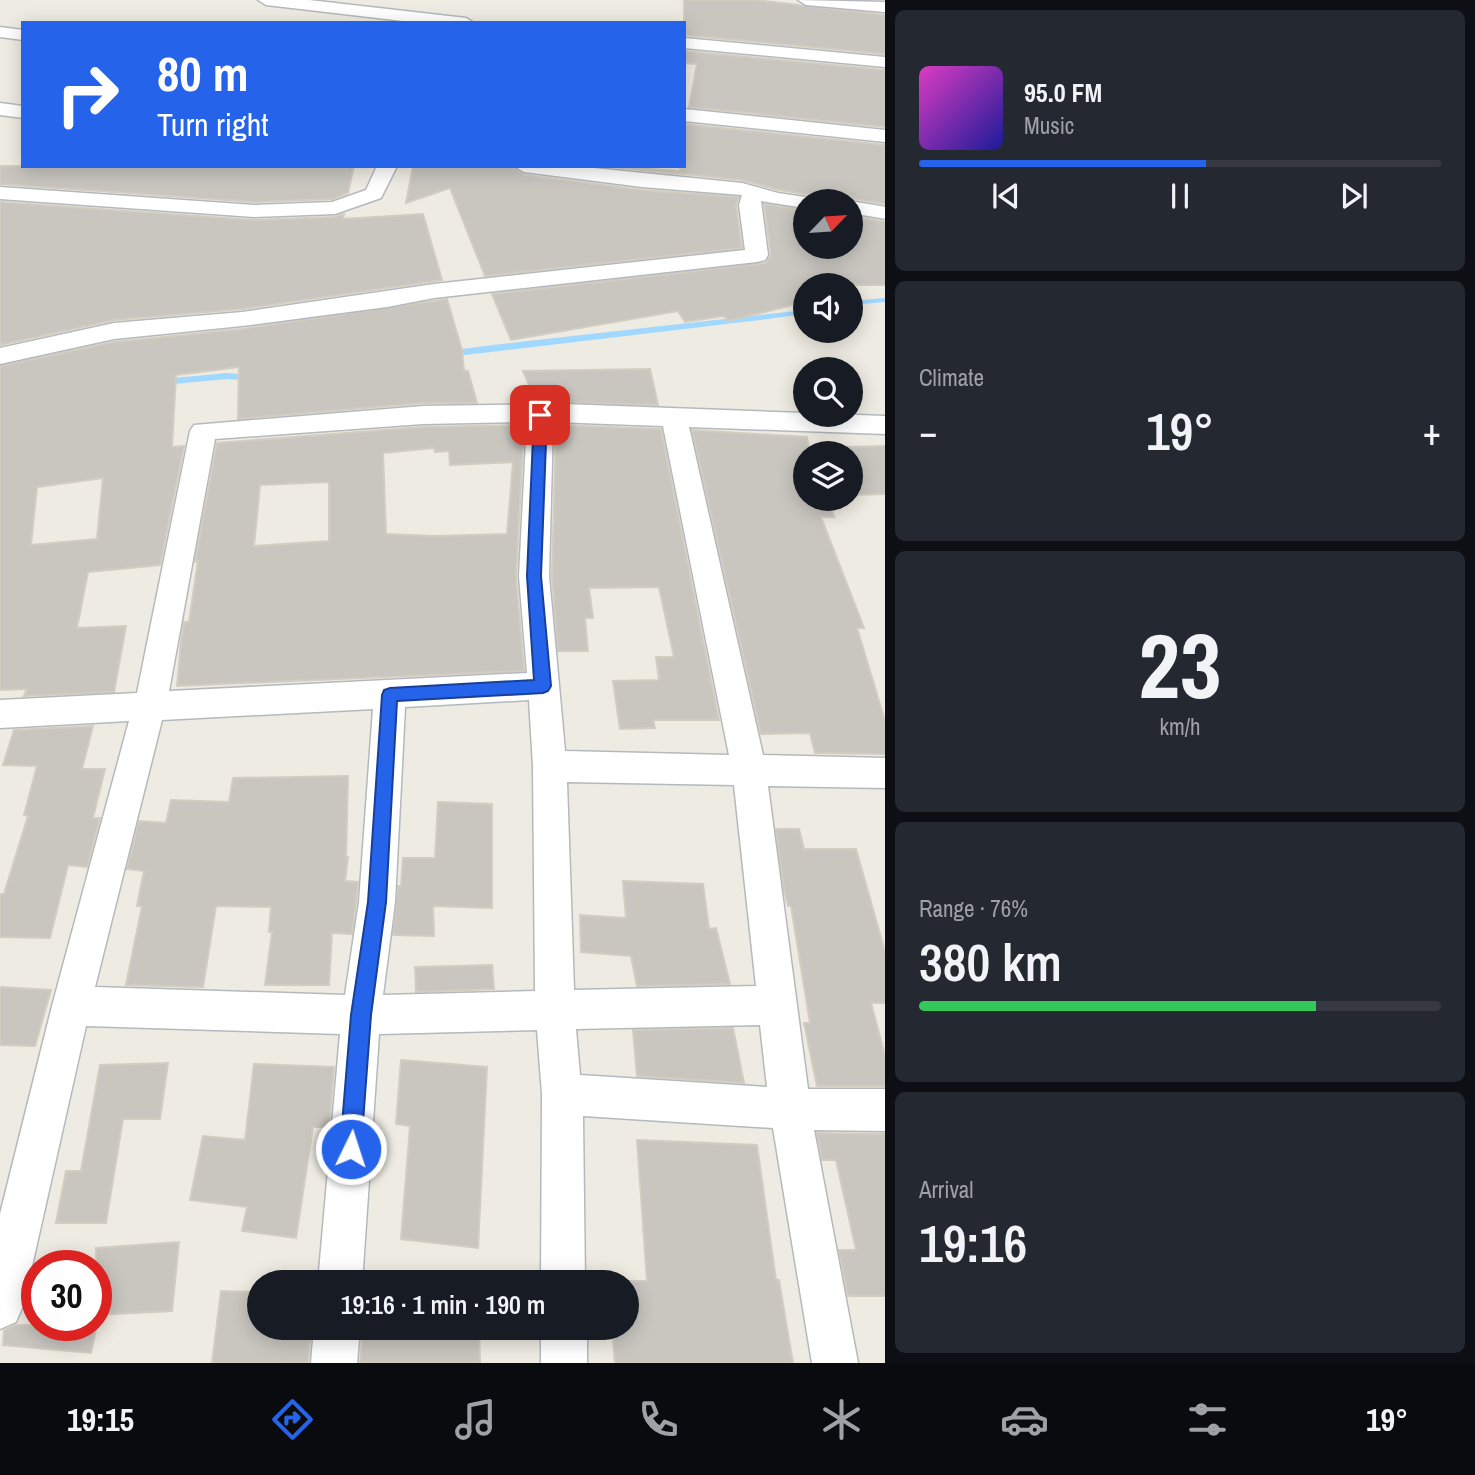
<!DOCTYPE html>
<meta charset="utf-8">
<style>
:root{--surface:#171b24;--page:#242831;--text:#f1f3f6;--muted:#9ea1a6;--line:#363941;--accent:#2563eb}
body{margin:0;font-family:"Archivo Narrow",sans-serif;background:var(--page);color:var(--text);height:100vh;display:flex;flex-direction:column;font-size:26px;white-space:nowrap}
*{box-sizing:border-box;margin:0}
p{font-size:23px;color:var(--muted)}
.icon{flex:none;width:38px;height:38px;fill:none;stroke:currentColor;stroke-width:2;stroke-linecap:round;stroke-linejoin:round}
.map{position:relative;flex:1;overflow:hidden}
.side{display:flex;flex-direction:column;gap:10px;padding:10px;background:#0d0f14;width:590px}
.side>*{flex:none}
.hud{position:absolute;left:21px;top:21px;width:665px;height:147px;border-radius:0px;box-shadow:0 4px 18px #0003;background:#2563eb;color:#fff;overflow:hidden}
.needle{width:46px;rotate:65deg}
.tools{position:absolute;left:793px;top:189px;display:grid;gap:14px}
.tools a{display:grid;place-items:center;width:70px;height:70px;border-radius:50%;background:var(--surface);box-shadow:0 4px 18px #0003;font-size:35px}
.speed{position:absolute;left:21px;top:1250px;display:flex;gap:14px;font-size:35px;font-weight:700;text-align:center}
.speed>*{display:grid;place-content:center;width:91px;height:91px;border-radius:50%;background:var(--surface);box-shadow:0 4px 18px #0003;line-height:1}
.speed .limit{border:10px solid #d22;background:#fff;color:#111}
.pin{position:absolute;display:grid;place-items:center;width:60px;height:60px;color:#fff;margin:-30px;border-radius:14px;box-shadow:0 4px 10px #0006}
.me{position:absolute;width:77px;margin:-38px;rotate:4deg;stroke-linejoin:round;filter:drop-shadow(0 0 5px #0008)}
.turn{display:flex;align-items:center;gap:24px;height:147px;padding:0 21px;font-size:32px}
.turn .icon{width:91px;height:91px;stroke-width:2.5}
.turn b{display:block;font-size:49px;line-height:60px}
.big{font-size:52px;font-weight:600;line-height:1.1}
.side .tile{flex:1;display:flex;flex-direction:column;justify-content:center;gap:10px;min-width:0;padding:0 24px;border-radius:10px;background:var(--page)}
.side .dial{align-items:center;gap:0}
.dial b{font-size:91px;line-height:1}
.song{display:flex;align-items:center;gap:21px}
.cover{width:84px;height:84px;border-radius:10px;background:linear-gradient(135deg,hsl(310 70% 55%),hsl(240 70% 35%))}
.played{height:7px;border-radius:4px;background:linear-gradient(90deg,var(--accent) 55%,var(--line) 55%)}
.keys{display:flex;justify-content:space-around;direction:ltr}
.heat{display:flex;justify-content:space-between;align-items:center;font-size:38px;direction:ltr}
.charge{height:10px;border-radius:5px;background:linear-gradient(90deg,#34c759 76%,var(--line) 0)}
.trip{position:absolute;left:247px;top:1270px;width:392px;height:70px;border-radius:35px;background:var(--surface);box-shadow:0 4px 18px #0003;font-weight:600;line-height:70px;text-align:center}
.dock{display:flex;height:112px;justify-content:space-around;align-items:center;background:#090b0e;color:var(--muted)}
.dock .icon{width:49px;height:49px}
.dock .selected{color:var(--accent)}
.dock b{font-size:32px;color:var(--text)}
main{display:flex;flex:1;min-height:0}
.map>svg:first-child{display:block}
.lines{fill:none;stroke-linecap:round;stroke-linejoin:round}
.stream{fill:#a1d8ff;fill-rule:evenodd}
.building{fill:#c9c6c0;stroke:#d3cdc1;stroke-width:2;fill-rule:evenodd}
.street-casing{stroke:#b5b9bd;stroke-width:3}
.street{fill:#fff;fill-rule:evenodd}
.route{fill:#2563eb;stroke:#184099;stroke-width:2}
</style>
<main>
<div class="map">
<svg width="886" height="1363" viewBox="0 0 886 1363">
<rect width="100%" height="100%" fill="#eeebe2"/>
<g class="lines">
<!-- stream -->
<g class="stream">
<path d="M886,298v4l-36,3v-4z"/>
<path d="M805,310v4l-45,6 -312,37 -4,-3 4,-3 45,-6z"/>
<path d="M227,373l24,2 4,3 -4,3 -24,-2 -64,6 -4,-3 4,-3z"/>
</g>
</g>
<!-- building -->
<g class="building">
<path d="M684,0h71l131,15v39l-202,-19z"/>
<path d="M684,51l202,19v57l-197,-20 8,-43 -13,-1z"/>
<path d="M684,124l202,21v59l-36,-6 -3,3h-29l-6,-6 -33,-5 -37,-10 -139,-14 77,5v-5h4z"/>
<path d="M0,166h354l-6,27 -16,6 -78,3 -254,-18z"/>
<path d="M413,166h98l13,9 118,15 97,7 -3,8 6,43 -257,28 -35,-88 -44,15z"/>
<path d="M0,202l254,18 81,-3 9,-3 -1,5 80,-5 19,66 -200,29 -128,11 -114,25z"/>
<path d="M764,204l41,6v37h45v-31l36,6v63h-81v17l-77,19 -4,-5 -39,6 -7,-11 -167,29 -19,-46 274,-31 5,-8z"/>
<path d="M447,299l15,51 2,21h4l9,32h-54l-185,16 1,-52 -63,8 -4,72 12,-1 -24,119 -72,7 -11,56 49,-2 -12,66 -90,4 3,-7 -27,1v-324l114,-24 128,-13zM103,478l-6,61 -66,6 6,-58z"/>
<path d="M650,369l8,36 -122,-3 -13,-31z"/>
<path d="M524,425l-8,151 8,95 -347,15 4,-44 3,-20h5l9,-61 -3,1 22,-119 206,-16zM434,448l1,4 14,-1 1,14 63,-3 -6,72 -72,2 -49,-2 -3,-81zM329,482v59l-75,5 6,-61z"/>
<path d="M556,425l105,4 58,291h-66l2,8 -35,1 -7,-48 46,-1 -3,-23h18l-15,-70 -70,1 4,30h-8l3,33h-30l-6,-75z"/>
<path d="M692,430l115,7 2,11 77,-2v48l-36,1v-42h-45v46h24l5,18h-13l43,111h-7l29,96v30l-71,-1 -5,-20 -49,1z"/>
<path d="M93,726l-11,43h23l-12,49h7l-13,49 -19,-2 -18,73 -50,-1v-43h4l24,-78 -4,-1 13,-49 -34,-1 11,-35z"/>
<path d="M348,776l-2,81h2l-3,24 13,1 -2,20 -4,32 -20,-1 -3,52h-64l7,-53h-3l2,-25 -55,-1 -13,81 -77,-2 16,-79h-5l7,-35 -17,-2 12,-48 27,2 5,-23 58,2 4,-24z"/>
<path d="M438,802l54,2v104l-59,-2 1,30 -41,-1 5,-49h3l2,-28h32z"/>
<path d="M776,829h23l5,20h52l30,106v48h-15l15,56v27h-69l-13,-63h6l-19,-117h-3l-4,-15z"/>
<path d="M623,881l80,3 6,45 7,-1 14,56 -93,2 -6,-30 -50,-4 -1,-37 46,3z"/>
<path d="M492,965l2,24 -78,3 -1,-25z"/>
<path d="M0,987l51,3 -16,56 -35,-1z"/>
<path d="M733,1028l11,55 -107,-7 -4,-46z"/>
<path d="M401,1060l86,7 -9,181 -77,-9 9,-113 -14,-2z"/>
<path d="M168,1063l-8,56h-37l-17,104h-50l10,-52h15l19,-106z"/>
<path d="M254,1064l80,3 -5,60h-16l-17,111 -54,-7 5,-24 -57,-7 13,-64 42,4z"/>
<path d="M817,1133l69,1v162h-38l-9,-46h17l-20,-90h-14z"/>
<path d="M637,1140l120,5 19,135h3l14,83h-178l-3,-35h14v-45l-18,-2h39z"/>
<path d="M179,1242l-7,69 -76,4v-67z"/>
<path d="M221,1291l38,1v36h52l-3,35h-96z"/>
<path d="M16,1325h81l-6,28 -88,-8 1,-15z"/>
<path d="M363,1328h116l1,35h-120z"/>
</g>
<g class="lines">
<defs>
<g id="street">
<path d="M258,0h51l157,18 8,5h-54l-154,-18z"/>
<path d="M798,0l88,2v10l-80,-7z"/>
<path d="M0,27l23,3v10l-23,-3z"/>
<path d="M684,38l202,19v10l-202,-19z"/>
<path d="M0,103l23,3v12l-23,-3z"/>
<path d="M684,109l202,21v12l-202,-21z"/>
<path d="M377,166h20l-16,32 -46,16 -81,3 -254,-18v-12l254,18 78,-3 34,-12z"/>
<path d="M514,166h60l168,17 36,10 34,5 3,3h-10v7l-44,-7 7,54 -3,5 -8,2 -323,36 -47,9 -145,19 -128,13 -114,25v-16l114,-25 128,-11 192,-28 311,-34 -6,-45 3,-10 -100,-8 -118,-15z"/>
<path d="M848,201h2l36,6v12l-36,-6v-12z"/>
<path d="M564,404l322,12v18l-197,-7 74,328 123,3v30l-118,-2 40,303h78v42l-72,-1 44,233h-46l-39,-235 -190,-12 2,167h-44l1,-189 -5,-64 -158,4 -17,249h-44l22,-249 -254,-8 -63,280 -7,16 -16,7v-115l52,-208 77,-285 -129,7v-28l137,-7 53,-262 4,-6 229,-19zM527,422l-8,154 8,97 -358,18 46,-252 208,-15zM553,422l110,4 66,329 -164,-4 -16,-175zM529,700l4,66 2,225 -152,4 12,-93 10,-195zM373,709l-14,193 -14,93 -250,-8 67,-267zM567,782l167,3 22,201 -182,4zM760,1025l7,62 -187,-12 -4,-46z"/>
<path d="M314,1328h46l-3,35h-46z"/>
<rect x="541" y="1328" width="46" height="35"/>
</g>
</defs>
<!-- street casing -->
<use href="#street" class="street-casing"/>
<!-- street -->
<use href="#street" class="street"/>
</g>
<!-- route -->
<path class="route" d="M540,410l7,5 -6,161 10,110 -3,5 -5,2 -146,8 -11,201 -15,113 -10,134 -3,7 -7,3 -8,-3 -3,-7 11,-134 17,-113 14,-207 2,-5 6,-2 144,-8 -7,-104 7,-161z"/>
</svg>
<div class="tools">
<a><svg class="needle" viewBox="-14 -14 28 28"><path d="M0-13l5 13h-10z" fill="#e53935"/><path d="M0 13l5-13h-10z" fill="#9ea1a6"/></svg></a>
<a><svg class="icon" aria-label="sound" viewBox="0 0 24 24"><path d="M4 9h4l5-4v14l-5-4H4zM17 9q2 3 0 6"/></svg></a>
<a><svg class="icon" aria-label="search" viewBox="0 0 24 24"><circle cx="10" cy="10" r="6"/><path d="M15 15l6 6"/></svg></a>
<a><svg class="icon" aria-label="layers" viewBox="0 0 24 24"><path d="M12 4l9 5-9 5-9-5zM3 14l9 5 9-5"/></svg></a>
</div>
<div class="speed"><div class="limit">30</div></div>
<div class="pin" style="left:540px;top:415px;background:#d93025"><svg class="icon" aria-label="arrive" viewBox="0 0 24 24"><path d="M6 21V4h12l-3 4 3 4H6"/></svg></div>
<svg class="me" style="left:351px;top:1149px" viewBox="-20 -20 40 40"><circle r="17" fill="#2563eb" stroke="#fff" stroke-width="3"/><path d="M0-11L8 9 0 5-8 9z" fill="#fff"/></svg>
<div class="trip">19:16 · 1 min · 190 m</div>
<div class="hud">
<div class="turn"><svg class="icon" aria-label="right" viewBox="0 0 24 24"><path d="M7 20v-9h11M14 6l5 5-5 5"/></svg><div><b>80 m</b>Turn right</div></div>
</div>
</div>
<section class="side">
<div class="tile">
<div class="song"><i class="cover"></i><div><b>95.0 FM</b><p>Music</p></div></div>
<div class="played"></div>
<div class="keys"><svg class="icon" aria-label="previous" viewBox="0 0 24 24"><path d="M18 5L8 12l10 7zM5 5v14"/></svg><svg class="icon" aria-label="pause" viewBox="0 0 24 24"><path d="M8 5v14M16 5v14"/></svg><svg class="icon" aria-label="next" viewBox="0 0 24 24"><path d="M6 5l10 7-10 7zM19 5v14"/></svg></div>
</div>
<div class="tile"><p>Climate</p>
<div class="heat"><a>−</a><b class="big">19°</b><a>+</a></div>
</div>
<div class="tile dial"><b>23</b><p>km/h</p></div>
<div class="tile"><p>Range · 76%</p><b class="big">380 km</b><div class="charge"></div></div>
<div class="tile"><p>Arrival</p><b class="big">19:16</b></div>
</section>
</main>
<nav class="dock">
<b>19:15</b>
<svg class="icon selected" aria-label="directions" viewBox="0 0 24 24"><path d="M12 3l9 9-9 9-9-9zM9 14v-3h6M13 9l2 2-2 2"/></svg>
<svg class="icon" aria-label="music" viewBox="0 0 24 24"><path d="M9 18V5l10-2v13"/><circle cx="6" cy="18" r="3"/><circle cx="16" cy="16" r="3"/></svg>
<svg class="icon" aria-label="phone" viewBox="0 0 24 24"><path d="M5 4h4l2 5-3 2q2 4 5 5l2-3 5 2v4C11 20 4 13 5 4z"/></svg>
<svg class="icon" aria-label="climate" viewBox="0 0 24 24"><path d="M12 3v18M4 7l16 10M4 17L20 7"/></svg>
<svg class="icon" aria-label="car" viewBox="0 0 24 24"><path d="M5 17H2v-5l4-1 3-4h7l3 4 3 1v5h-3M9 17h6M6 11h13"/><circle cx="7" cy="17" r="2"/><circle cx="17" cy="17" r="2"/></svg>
<svg class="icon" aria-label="filters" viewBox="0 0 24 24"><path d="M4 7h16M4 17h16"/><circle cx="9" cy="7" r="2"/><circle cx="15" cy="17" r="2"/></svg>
<b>19°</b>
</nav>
